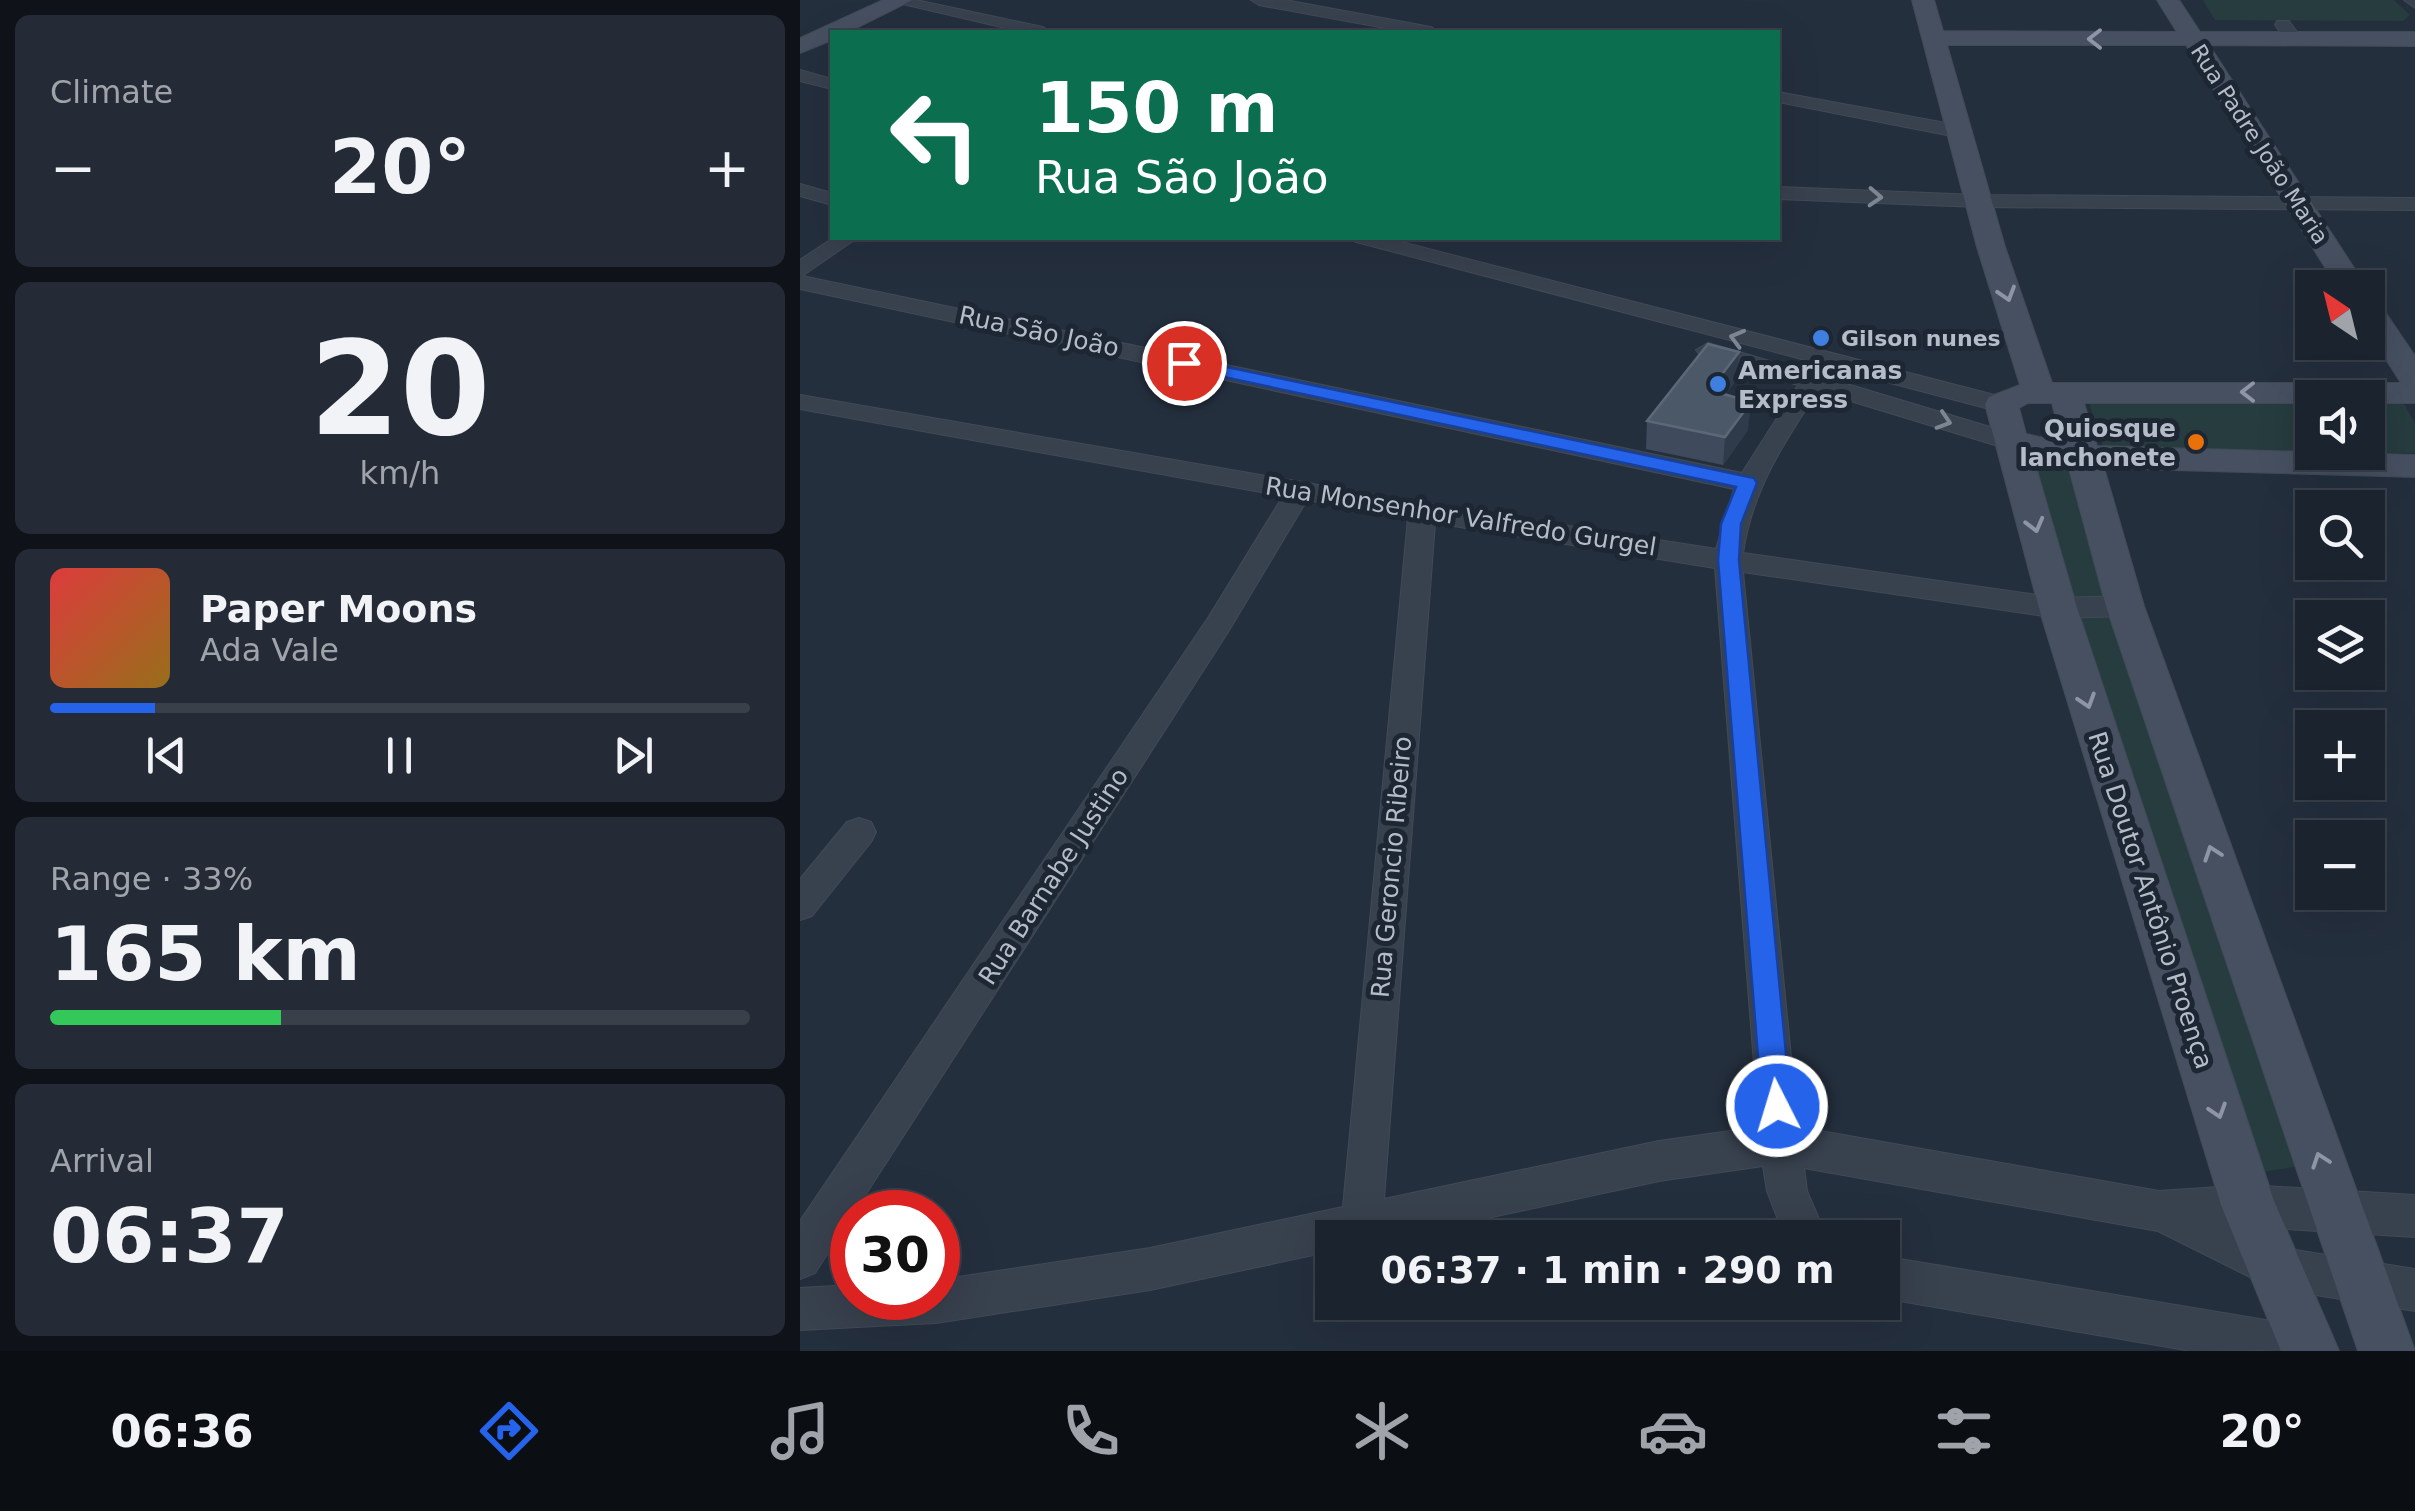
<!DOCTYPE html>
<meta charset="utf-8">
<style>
:root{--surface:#1b232e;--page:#242b36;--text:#f1f3f6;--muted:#a0a4aa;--line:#39404a;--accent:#2563eb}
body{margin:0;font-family:"DejaVu Sans",sans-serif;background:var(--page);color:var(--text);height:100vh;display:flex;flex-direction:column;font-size:38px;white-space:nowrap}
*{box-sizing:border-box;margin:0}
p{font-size:32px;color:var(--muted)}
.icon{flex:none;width:55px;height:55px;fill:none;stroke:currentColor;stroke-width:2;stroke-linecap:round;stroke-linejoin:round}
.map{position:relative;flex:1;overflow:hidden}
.panel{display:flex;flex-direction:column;gap:15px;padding:15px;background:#0f1319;width:800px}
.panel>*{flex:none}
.guide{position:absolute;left:30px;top:30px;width:950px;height:210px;border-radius:0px;box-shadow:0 10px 40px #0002,0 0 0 2px var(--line);background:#0b6e4f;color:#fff;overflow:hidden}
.needle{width:65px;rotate:325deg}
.fabs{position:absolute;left:1495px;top:270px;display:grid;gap:20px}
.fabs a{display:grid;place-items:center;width:90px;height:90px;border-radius:0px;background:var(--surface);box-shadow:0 10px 40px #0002,0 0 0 2px var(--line);font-size:50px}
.speed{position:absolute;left:30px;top:1190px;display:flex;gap:20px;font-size:50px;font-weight:700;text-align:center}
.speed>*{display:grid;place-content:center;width:130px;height:130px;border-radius:50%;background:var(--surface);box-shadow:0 10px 40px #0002,0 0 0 2px var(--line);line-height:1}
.speed .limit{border:15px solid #d22;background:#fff;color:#111}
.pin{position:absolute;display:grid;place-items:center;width:85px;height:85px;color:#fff;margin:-42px;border:5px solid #fff;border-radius:50%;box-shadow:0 2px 10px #0007}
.me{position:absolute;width:110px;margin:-55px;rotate:355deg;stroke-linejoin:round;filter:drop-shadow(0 0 8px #0008)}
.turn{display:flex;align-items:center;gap:35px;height:210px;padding:0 40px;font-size:45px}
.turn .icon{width:130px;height:130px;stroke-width:2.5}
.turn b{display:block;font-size:70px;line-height:85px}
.big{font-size:75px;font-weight:800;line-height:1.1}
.panel .tile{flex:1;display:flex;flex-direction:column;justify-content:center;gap:15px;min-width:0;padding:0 35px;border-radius:15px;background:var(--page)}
.panel .dial{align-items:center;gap:0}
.dial b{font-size:130px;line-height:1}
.song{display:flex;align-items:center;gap:30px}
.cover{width:120px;height:120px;border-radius:15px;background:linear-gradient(135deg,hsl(0 70% 55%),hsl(40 70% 35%))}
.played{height:10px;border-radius:5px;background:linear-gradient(90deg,var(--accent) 15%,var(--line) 15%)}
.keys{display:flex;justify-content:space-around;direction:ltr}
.heat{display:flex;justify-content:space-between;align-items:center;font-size:55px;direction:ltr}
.charge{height:15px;border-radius:8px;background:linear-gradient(90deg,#34c759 33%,var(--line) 0)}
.trip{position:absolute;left:515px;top:1220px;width:585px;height:100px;border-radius:0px;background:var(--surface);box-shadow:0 10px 40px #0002,0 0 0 2px var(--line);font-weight:800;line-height:100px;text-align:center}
.dock{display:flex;height:160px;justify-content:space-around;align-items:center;background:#0b0e12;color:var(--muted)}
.dock .icon{width:70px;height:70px}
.dock .current{color:var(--accent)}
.dock b{font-size:45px;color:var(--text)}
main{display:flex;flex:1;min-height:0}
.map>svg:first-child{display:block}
.green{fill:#263c3f}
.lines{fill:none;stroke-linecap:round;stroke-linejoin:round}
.street-casing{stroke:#414a57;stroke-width:2}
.secondary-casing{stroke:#414a57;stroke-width:2}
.street{fill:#38414e;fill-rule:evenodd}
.secondary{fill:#465061;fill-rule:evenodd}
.wall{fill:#3f4b5c}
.shaded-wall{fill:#2f3b4b}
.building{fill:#4b5868;stroke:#5c6777;stroke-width:2.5}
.oneway{stroke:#8e96a5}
.oneway2{stroke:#7c8592}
.route{fill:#2563eb;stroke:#184099;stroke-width:2.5}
.shop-dot{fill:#3f7fe0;stroke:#1d2633;stroke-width:4}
.food-dot{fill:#e8710a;stroke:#1d2633;stroke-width:4}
.labels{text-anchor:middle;stroke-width:10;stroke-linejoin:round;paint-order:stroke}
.far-street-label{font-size:22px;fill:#b4bcc9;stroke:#1d2633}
.far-poi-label{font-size:22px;font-weight:bold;fill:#b4bcc9;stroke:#1d2633;text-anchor:start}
.street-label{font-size:25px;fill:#b4bcc9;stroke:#1d2633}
.poi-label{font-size:25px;font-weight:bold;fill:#b4bcc9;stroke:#1d2633;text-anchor:start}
</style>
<main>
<section class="panel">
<div class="tile"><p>Climate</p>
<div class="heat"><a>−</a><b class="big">20°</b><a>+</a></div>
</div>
<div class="tile dial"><b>20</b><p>km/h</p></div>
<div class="tile">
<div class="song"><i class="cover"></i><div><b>Paper Moons</b><p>Ada Vale</p></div></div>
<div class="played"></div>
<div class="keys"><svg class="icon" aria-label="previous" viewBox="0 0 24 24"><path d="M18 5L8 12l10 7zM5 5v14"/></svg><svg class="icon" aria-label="pause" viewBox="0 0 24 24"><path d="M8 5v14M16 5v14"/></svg><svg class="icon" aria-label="next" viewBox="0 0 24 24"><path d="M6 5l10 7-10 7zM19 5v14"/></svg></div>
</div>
<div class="tile"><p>Range · 33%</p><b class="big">165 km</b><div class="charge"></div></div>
<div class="tile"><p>Arrival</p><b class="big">06:37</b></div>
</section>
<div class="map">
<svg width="1615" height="1351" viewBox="0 0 1615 1351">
<rect width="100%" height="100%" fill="#242f3e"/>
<!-- green -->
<g class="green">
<path d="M1403,0h191l16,15 -7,6 -188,-1z"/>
<path d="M1289,402l223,1v49h56v-48h36l11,19v30l-311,-2z"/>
<path d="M1225,455l41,9 241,701 -51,8z"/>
</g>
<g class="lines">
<defs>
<g id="street">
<path d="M116,0l127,27 8,5h-29l-132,-31z"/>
<path d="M451,0h34l146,27 8,5h-32l-148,-27z"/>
<path d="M1604,0h11v8z"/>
<path d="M1477,21h12l13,18 -2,4h-12l-13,-18z"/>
<path d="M0,70l32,9v10l-32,-8z"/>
<path d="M978,92l184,34 9,6 -9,6 -184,-36z"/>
<path d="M0,184l32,9v12l-32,-9z"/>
<path d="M978,187l200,8 437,3v12l-437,-3 -200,-8z"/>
<path d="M33,238h24l-55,38 940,197 56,-88 -98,-30 -4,-5 12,-7 99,29 6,-10 -457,-120 -4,-4h34l624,161 3,5 -12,8 -168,-44 -6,10 193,58 4,6 -13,8 -193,-59c-34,51 -66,100 -75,162l315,45 67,-2 10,3 4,7 -4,7 -10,3 -67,2 -315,-46 55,555 361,64 89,-6 167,10v42l-180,-11 41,21 139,22v42l-143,-23 -114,-57 -354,-63 3,23 20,47h-42l-18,-47 -4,-25 -104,15 -264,57h-63v13l-182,39 -214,33 -136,7v-42l52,-3v13h86v-18l212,-32 193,-41 65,-689 -101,-18 -79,132 -413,641 -15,6v-58l408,-603 75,-122 -483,-87v-14l622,108 294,46 18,-60 -934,-200v-29zM635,523l280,45 44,559 -100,14 -275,58z"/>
<path d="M59,818l12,4 5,10 -5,10 -59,74 -12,4v-41l47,-57z"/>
<path d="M1082,1256l426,71 15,7 7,15 -139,2 -309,-53z"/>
</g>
<g id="secondary">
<path d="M83,0h29l-64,32h-16v8l-32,13v-15z"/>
<path d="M1112,0h22l9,31 234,1 -20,-32h22l21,32h215v14l-206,-1 158,243h-29l-152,-243h-239l58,202 47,136h349l-33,-52v-31l11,3 36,53v47h-47v-5h-56v5h-228l13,43 318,9v22l-311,-9 40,138 271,745h-57l-252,-745 -38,-141 -35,-8 44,151 197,593 65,150h-58l-60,-146 -182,-597 -54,-204 4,-7 31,-12 -43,-138zM1228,403h24l10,39 -36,-8 -7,-26z"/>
</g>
</defs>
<!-- street casing -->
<use href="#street" class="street-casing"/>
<!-- secondary casing -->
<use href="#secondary" class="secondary-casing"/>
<!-- street -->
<use href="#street" class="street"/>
<!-- secondary -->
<use href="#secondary" class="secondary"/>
</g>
<!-- wall -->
<path class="wall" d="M936,380l-11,15 23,35 -25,35 -77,-16 1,-28z"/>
<!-- shaded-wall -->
<g class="shaded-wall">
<path d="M939,352l-3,28 -28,38 2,-28z"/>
<path d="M951,402l-3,28 -25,35 2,-28z"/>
</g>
<!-- building -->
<path class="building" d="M908,344l31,8 -29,38 41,12 -26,35 -78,-16z"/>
<!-- one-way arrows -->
<defs><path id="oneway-chevron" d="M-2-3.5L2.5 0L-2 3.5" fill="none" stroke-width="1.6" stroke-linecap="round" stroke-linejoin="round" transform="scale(2.5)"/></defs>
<g class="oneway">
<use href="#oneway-chevron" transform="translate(1295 39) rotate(-180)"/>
<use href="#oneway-chevron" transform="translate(1207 294) rotate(73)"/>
<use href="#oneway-chevron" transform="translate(1448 392) rotate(-180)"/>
<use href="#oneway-chevron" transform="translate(1235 525) rotate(75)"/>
<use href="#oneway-chevron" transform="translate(1287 701) rotate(72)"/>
<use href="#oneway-chevron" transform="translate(1412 853) rotate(-109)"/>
<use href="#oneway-chevron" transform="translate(1418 1111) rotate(72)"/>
<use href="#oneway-chevron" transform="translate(1520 1160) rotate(-109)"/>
</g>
<g class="oneway2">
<use href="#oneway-chevron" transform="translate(1075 197) rotate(3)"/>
<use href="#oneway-chevron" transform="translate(937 338) rotate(-165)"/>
<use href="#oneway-chevron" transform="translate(1144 421) rotate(18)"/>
</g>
<!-- route -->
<path class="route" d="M384,358l570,120 3,5 -16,41 -2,36 52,546 -4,11 -10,4 -11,-4 -4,-11 -44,-546 3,-36 15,-37 -559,-120 -2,-4z"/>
<!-- markers -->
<g class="shop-dot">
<circle cx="1021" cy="338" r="10"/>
<circle cx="918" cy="384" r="10"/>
</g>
<circle class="food-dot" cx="1396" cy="442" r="10"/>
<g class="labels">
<!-- far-street labels -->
<g class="far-street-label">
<text transform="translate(1460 144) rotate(57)" y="8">Rua Padre João Maria</text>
</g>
<!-- far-poi labels -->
<g class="far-poi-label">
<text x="1041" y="346">Gilson nunes</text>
</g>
<!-- street labels -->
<g class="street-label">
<text transform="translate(239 331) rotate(12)" y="9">Rua São João</text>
<text transform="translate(661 516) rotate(9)" y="9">Rua Monsenhor Valfredo Gurgel</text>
<text transform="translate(591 867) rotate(-85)" y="9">Rua Geroncio Ribeiro</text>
<text transform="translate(253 876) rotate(-57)" y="9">Rua Barnabe Justino</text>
<text transform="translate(1351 900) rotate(72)" y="9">Rua Doutor Antônio Proença</text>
</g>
<!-- poi labels -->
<g class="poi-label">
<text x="938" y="379">Americanas<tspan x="938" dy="29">Express</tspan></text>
<text x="1376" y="437" text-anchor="end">Quiosque<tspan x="1376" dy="29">lanchonete</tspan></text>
</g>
</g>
</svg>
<div class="fabs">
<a><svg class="needle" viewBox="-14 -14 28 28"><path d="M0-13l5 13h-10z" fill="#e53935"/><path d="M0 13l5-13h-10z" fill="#a0a4aa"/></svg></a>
<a><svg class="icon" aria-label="sound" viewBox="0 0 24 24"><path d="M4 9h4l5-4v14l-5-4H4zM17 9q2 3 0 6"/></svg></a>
<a><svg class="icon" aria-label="search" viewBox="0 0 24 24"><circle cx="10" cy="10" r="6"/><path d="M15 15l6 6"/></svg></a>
<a><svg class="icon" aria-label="layers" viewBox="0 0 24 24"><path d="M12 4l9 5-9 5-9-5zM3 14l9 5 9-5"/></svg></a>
<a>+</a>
<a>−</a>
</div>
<div class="speed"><div class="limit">30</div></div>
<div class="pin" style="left:384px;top:363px;background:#d93025"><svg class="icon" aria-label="arrive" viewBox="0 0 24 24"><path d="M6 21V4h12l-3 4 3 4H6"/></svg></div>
<svg class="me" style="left:977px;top:1106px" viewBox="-20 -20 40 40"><circle r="17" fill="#2563eb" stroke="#fff" stroke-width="3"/><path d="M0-11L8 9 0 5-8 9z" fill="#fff"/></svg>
<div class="trip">06:37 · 1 min · 290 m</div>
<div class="guide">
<div class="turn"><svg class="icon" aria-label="left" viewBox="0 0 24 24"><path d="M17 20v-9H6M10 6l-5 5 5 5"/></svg><div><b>150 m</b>Rua São João</div></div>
</div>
</div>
</main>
<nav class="dock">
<b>06:36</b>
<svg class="icon current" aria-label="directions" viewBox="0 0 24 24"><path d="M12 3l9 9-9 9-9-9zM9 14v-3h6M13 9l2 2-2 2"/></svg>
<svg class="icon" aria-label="music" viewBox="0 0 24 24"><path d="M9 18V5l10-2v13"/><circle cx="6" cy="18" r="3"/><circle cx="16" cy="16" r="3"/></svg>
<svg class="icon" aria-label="phone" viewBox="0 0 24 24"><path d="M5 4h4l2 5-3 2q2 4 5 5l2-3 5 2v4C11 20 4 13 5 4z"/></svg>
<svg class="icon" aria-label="climate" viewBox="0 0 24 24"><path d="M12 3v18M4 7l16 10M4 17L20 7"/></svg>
<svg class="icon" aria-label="car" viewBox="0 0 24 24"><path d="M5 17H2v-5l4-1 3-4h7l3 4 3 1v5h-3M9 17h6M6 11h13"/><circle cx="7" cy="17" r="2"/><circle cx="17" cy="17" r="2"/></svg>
<svg class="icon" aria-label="filters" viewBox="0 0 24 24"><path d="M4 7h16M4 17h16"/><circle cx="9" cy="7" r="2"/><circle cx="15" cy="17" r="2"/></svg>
<b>20°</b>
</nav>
